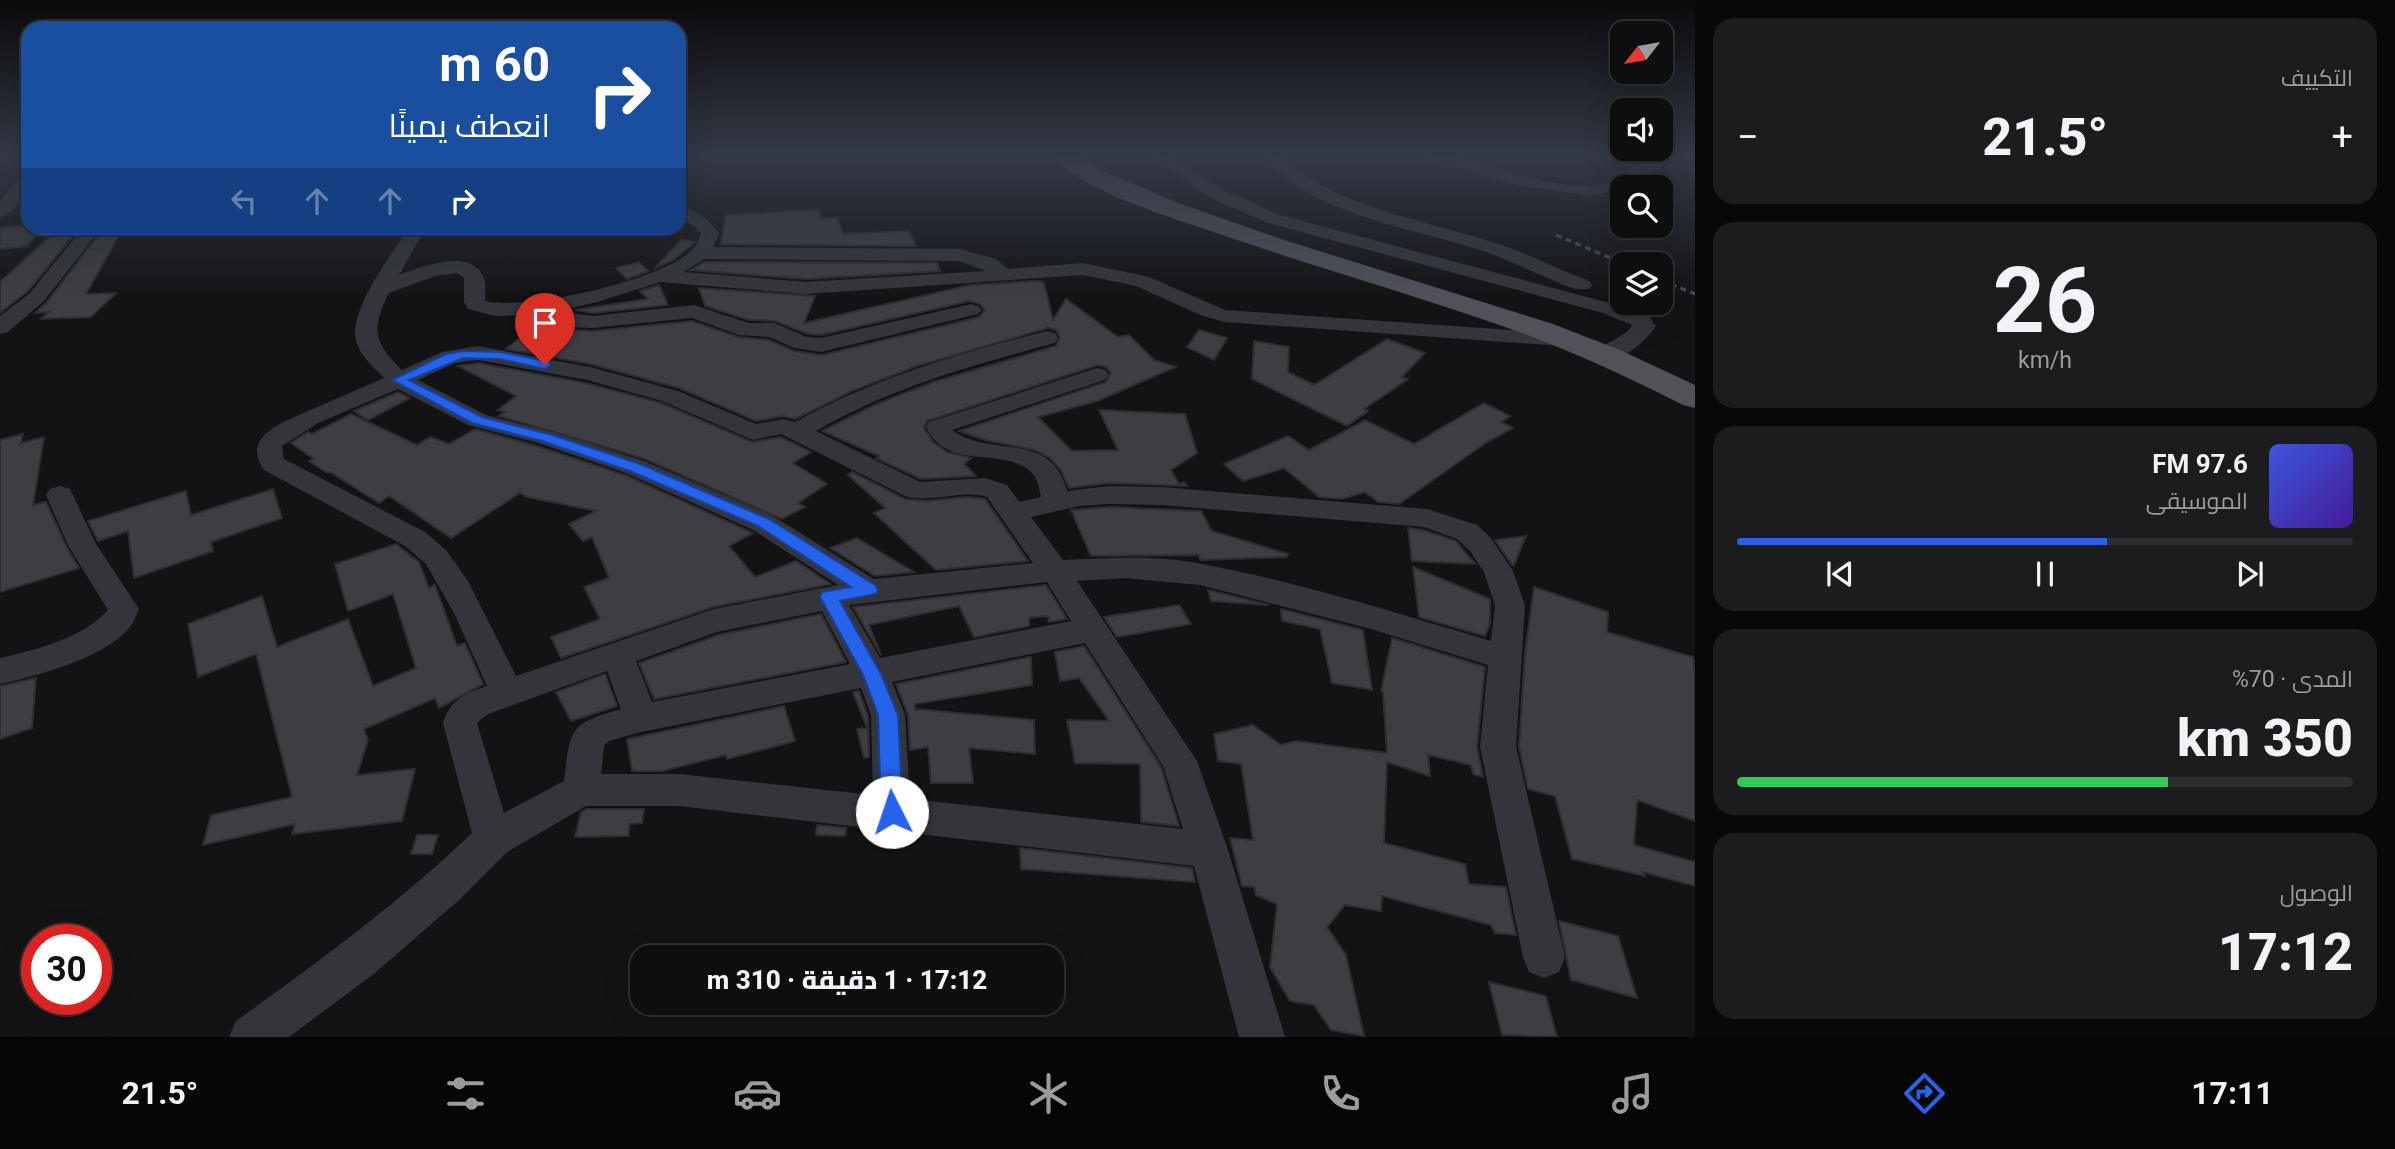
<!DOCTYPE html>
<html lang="ar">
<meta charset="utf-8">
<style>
:root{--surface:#0e0e10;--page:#1c1c1e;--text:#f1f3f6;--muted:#9b9c9f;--line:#2e2e30;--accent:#2563eb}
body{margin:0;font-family:Roboto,Cairo,sans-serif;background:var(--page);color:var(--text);direction:rtl;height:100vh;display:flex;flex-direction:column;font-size:26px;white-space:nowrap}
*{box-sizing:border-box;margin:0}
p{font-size:23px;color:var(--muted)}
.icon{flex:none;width:38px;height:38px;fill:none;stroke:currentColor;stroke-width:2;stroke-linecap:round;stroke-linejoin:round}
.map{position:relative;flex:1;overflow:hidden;direction:ltr}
.panel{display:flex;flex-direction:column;gap:18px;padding:18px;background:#080809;width:700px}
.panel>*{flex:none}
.hud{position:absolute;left:21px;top:21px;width:665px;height:214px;border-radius:21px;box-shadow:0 7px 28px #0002,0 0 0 2px var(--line);direction:rtl;background:#1a4fa0;color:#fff;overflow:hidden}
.needle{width:46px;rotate:239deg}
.controls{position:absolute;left:1610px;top:21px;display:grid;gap:14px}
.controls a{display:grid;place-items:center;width:63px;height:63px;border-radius:14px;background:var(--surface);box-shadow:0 7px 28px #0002,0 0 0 2px var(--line);font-size:35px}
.speed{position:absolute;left:21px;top:924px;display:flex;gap:14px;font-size:35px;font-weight:700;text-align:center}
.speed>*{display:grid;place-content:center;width:91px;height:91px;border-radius:50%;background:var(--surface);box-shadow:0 7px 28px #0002,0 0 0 2px var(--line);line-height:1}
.speed .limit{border:10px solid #d22;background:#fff;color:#111}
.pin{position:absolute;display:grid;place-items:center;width:60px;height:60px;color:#fff;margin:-72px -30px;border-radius:50% 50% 50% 0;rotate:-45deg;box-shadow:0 0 7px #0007}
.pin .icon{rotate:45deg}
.me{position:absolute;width:77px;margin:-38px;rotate:356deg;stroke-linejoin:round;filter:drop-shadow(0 0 5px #0008)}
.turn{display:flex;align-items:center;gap:24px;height:147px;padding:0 21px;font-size:32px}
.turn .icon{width:91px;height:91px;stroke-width:2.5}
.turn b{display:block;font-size:49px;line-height:60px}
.lanes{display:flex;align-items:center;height:66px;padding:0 21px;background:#0003;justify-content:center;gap:35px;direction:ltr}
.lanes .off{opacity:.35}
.big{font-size:52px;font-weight:800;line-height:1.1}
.panel .card{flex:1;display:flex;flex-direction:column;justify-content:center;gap:10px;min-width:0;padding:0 24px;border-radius:21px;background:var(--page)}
.panel .dial{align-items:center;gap:0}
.dial b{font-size:91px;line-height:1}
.song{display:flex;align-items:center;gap:21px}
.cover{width:84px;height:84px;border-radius:10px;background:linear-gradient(135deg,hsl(230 70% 55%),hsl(260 70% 35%))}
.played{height:7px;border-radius:4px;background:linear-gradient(90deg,var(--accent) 60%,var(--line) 60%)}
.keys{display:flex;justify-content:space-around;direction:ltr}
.heat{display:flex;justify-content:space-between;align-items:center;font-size:38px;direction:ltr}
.charge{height:10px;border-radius:5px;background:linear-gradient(90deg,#34c759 70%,var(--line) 0)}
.trip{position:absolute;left:630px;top:945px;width:434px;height:70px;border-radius:21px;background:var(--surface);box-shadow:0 7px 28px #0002,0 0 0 2px var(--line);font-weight:800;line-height:70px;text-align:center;direction:rtl}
.menu{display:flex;height:112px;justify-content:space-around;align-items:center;background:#060606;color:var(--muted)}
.menu .icon{width:49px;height:49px}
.menu .current{color:var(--accent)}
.menu b{font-size:32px;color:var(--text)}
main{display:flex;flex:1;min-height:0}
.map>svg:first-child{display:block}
.building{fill:#3d3d42;stroke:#2e2d31;stroke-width:2}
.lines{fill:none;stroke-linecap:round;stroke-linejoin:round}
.street{fill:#34353a;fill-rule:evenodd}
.primary{fill:#505159;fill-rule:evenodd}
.rail{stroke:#494a51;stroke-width:3.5;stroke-dasharray:6 4.5;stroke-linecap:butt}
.route{fill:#2563eb;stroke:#184099;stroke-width:2}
</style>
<main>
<section class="panel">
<div class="card"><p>التكييف</p>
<div class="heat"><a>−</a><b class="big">21.5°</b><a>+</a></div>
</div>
<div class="card dial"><b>26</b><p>km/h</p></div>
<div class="card">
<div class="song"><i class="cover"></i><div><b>97.6 FM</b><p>الموسيقى</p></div></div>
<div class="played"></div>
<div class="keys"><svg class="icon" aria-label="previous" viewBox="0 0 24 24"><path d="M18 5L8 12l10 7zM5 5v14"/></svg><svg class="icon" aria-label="pause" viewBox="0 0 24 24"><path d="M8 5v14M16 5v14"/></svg><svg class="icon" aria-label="next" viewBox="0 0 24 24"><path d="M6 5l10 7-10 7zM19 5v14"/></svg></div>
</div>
<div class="card"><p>المدى · 70%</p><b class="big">350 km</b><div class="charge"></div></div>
<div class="card"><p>الوصول</p><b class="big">17:12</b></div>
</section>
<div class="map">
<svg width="1695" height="1037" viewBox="0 0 1695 1037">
<rect width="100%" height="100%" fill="#131315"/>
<!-- building -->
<g class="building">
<path d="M818,210l3,9 16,-1 6,16 66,-3 7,15 -195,-2 5,-29z"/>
<path d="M28,225v3h14l-15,18 -27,3v-21z"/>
<path d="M79,228l-51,63 -28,22v-31l56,-51z"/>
<path d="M104,228h19l-37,66 30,-1 -25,24 -50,2 8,-7 -14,1 11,-10z"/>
<path d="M681,240l14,2 -19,16 -22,11z"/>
<path d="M639,262l9,9 -21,8 -11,-11z"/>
<path d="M705,262l232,1 3,8 -134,8 -115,-9z"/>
<path d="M1040,281l4,2 9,37 13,-21 52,38 11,-2 25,25 22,7 -79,34 -59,16 34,34 46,-1 -19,-40 86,4 12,39 -26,17 8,14 5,-2 3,4 -78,-3 -40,5 -8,-18 -11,-12 -15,-8 -50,-10 -26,-9 147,-49 5,-9 -5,-6 -8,-2 -171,56 -3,7 9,14 14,10 24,6 -7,6 12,12 -55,3 -45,-21 3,-2 -57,-25 52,-26 59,-23 123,-36 4,-9 -4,-7 -8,-2 -131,38 -63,24 -59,29 -12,-3 -27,5 -77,-33 -89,-24 -84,-15 34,-27 30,8 23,1 99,-10 46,16 31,3 25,11 28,4 157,-38 6,-7 -5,-6 -10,-3 -149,34 -13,-1 -33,-13 -26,-1 -44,-14 -6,-18 116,8 -11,27 166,-38z"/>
<path d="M659,285l9,20 -75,8 -18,-3 73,-11 -8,-8z"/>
<path d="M1199,330l28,8 -13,22 -27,-13z"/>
<path d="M1387,339l38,14 -23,24 6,2 -44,30 4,2 -21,15 -95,-47 2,-38 35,6 -1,25 26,13z"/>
<path d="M478,363l108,20 75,20 91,39 29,-5 30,15 -18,11 34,21 -29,19 7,4 -23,12 -137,-60 -146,-43 6,-4 -7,-2 18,-14 -58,-30z"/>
<path d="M398,392l12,6 -42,22 -14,-9z"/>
<path d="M1484,403l26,13 -9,6 12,6 -26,14 -88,62 -21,-2 -13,-10 -23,7 -23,-2 -35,-29 -41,13 -19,-17 64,-28 21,14 56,-30 49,24z"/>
<path d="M351,414l66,31 13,-8 19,7 26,-15 62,17 88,29 128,58 -24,13 26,31 41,-16 35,23 -118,23 -152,51 -10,-21 49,-18 -16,-32 25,-9 -17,-41 -9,4 -14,-17 27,-13 -69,-14 -7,-4 -69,45 -62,-42 -10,7 -49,-31 -3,1 -18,-12 5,-2 -23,-16 17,-11 4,2z"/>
<path d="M23,434l-2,9 23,-6 -11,68 13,-3 21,46 12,20 -79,24v-152z"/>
<path d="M852,472l53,27 21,2 41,-4 18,2 43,62 -92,9 -62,-57 11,-5 -37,-33z"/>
<path d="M273,489l9,29 -71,24 2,9 -79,27 -6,-47 -30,10 -10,-20 98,-30 5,24z"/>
<path d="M1109,507l92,4 11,20 76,23 -1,3 -87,3 -1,-5 -108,1 -20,-46z"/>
<path d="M1408,528l15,2 33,11 19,23 -63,-3z"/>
<path d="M1526,536l-12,29h-2l-17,-25z"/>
<path d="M857,538l57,34 -39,4 -45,-28z"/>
<path d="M396,544l23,18 10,26 6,-3 22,61 8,-3 18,41 -44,24 -4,-10 -71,31 4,11 -11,35 58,-6 -13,52 -110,13 3,-10 -92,21 8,-30 81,-18 -36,-143 -58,23 -10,-53 74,-28 15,51 71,-28 25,67 43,-18 -23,-74 -45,17 -13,-47z"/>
<path d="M1413,567l77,32v24l-5,13 -66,-19z"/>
<path d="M1046,585l21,34 -18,3 -1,-6 -19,2v8l-55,11 -15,-31 -90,19 12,30 -28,-48z"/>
<path d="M1534,587l74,25 -1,20 86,25 2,13v151l-58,-21 -3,45 61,17v24l-52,-14 2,4 -73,-17 -17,-63 -27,-7 -9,-42 6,-95z"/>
<path d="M1208,590l61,15 -58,-4z"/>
<path d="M1179,605l12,19 -74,13 -13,-20z"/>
<path d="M1281,609l82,21 9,60 -40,-7 -12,-54 -38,-8z"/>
<path d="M821,614l25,48 -192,37 -15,-36 79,-28z"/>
<path d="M1392,638l93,29 -8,80 6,30 -10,-3 -2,-9 -43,-10 2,21 -43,-14 -3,81 81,21 4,20 37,3 10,48 -21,-2 -4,-8 -109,-29 -1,15 -36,-6 -18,22 19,28 18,81 -33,-6 -17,-25 -24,-4 -20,-34 7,-63 -21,-9 -2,-8 -12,-1 -12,-48 23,2 -12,-76 -23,-3 -4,-27 39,-9 28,20 15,-4 91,12 -4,-61 -2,-1z"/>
<path d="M1084,646l77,121 18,59 -38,-4 -1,-58 -65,-1 -8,-43 42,1 -30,-43 -19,3 -5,-29z"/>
<path d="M1031,657l1,28 -117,19v5l119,11 1,34 -66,-6 4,35h-42l-3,-36 -18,3 -2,-35 -12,-31z"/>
<path d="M605,674l12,32 -46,15 -15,-29z"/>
<path d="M36,678l-4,50 -32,11v-53z"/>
<path d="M859,691l9,25 1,41 -5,1 -7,-29 10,-1 -14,-36z"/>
<path d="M784,706l11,35 -68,18 -1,-4 -64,16h-30l-5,-32z"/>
<path d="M587,809h57l-2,14 -12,1 -2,12 -53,1 6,-25z"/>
<path d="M817,825l29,3 -1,8 -29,-1z"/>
<path d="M417,835h21l-6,19h-21z"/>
<path d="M1020,848l172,20 3,14 -174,-13z"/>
<path d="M1559,921l59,15 19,62 -66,-18z"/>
<path d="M1489,982l57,14 11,41 -55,-2z"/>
</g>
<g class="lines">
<!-- street -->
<g class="street">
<path d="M1151,155h18l52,34 59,26 337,90 31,10 8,11c-12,17 -36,39 -59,34l-3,-5c10,-14 30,-16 38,-30l-29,-12 -335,-90 -59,-26z"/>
<path d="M1263,155h17c57,54 143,64 215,88 32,10 62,26 94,38l3,4 -3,4h-14c-30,-11 -59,-26 -89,-37 -68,-24 -177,-36 -223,-97z"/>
<path d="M1419,155c52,-5 113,33 170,31 36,-1 49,-35 90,-31l-59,34 -31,7 -72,-11 -96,-27z"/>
<path d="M1686,155h9v5l-7,-2z"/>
<path d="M28,174c0,16 -10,39 -28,43v-16l22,-26z"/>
<path d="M679,207c18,4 30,11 40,27l-6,13 247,2 36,10 12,10 75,-6 66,14 76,33 344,24 3,5 -3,5 -8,2 -337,-24 -24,-7 -64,-29 -53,-11 -277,19 -146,-12 -63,20 -39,9 35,5 101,-11 55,18h25l33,14 14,1 150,-34 7,2 4,4 -4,4 -157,38 -27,-4 -24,-11 -31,-2 -47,-17 -99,10 -23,-1 -43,-12 -33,1 -26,-7 -4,-7v-24l-7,-5 -22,3 -46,17c-18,36 -16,49 13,77l40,-18 36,-6 112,21 88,24 78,33 27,-5 12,3c79,-44 165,-69 252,-91l8,2 3,5 -3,5c-83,22 -165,45 -239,88l104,51 65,-4 22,7 12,17 22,-5c-2,-9 -3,-19 -10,-25 -27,-26 -84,0 -105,-45l3,-5 168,-54 8,2 4,5 -4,5 -153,50c39,29 99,-1 115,61l42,-5 53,1 265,22 50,16 13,12 23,34 12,34 -9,142 49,210 -6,15 -15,6 -15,-6 -6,-15 -43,-210 8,-82 -117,-36 -171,-44 -76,-7 -47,3 120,180 31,89 57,187h-46l-45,-171 -515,-60h-93l-79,46 -48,48 -84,73 -86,64h-60l7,-16c82,-59 163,-118 236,-188l-29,-110c7,-23 23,-30 44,-37l-33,-73 -28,-49 -21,-18 -141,-76c-16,-24 -2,-36 19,-48l101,-44c-10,-10 -22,-21 -27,-34 -12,-30 36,-91 51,-116h18l-27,47c22,-8 74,-29 85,4 2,6 1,15 1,22 41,10 180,-21 208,-52 4,-4 6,-10 8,-15l-7,-8 -15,-8zM704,259l255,2 27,10 -180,11 -123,-10zM478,360l109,20 75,21 91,39 28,-6 124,62c28,8 56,-7 82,1l46,66 -159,16 -101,-63 -129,-55 -88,-28 -70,-18 -68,-35 37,-17zM398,389l70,36 70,18 88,30 127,57 85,55 -124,24 -198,67 -48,-95 -22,-31 -21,-18 -141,-73 -2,-13 36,-23zM1109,504l53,1 262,22 33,12 13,12 14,21 11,33 -4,36c-95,-28 -192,-59 -289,-77 -46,-9 -93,-6 -139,-4l-32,-43 48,-11zM1047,582l24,39 -191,37 -31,-53zM822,611l28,53 -198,38 -16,-41 81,-29zM1085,643l78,123 20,63 -273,-30 -5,-84 -13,-33zM607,671l14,38c-53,15 -50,20 -57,72l-60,32 -27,-90 11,-9zM861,688l10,27 2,80 -194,-21h-78l3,-28 5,-5 32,-9z"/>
<path d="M83,228h18l-57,73 -36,31 -8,2v-18l30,-23z"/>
<path d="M60,486l10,3 26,55 43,65c-3,6 -5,14 -10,19 -24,30 -93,48 -129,56v-26c36,-8 83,-20 108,-48l-39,-63 -23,-52 4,-6z"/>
</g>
<!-- primary -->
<path class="primary" d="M1052,155h25l35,20 66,28 103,36 272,85 67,26 75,35v23l-12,-3c-57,-29 -115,-56 -175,-77 -102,-36 -207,-65 -309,-101 -36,-12 -126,-41 -147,-72z"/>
<!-- rail -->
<g class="rail">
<path d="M1556,235l69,29"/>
<path d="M1661,280l34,14"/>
</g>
</g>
<!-- sky -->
<linearGradient id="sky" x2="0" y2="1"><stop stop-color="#0a0a0c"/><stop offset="0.52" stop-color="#333946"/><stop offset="1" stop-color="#333946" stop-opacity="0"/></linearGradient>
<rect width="1695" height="300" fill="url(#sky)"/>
<!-- route -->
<path class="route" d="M463,351l37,1 50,10 1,3 -6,4 -45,-10 -37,-1 -54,22 73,37 70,18 88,29 129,55 106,66 3,5 -3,4 -35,7 41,73 17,41 5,97 -3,7 -8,3 -7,-3 -4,-7 -3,-97 -15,-40 -43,-78 2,-5 29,-5 -93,-61 -128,-55 -88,-30 -70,-18 -80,-43 54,-26z"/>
</svg>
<div class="controls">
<a><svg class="needle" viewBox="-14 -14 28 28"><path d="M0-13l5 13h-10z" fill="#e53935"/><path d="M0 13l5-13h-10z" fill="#9b9c9f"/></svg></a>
<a><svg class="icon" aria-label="sound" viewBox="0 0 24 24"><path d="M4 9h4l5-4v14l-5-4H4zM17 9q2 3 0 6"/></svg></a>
<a><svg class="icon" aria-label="search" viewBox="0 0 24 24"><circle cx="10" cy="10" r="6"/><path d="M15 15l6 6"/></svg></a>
<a><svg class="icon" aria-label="layers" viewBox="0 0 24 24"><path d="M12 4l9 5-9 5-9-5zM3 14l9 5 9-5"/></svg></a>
</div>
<div class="speed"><div class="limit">30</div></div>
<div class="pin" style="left:545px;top:365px;background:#d93025"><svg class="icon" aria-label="arrive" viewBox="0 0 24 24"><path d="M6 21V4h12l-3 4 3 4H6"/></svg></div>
<svg class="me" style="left:892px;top:812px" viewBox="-20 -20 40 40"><circle r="19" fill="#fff"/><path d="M0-13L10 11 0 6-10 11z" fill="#2563eb"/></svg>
<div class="trip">17:12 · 1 دقيقة · 310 m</div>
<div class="hud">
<div class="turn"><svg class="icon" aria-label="right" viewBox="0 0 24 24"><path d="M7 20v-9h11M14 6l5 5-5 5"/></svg><div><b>60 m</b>انعطف يمينًا</div></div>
<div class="lanes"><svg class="icon off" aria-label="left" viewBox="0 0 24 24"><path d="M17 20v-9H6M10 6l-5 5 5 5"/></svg><svg class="icon off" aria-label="ahead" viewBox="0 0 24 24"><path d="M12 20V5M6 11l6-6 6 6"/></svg><svg class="icon off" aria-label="ahead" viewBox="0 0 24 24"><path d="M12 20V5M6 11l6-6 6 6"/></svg><svg class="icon" aria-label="right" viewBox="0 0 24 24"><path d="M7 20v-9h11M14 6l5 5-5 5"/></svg></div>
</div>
</div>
</main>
<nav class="menu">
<b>17:11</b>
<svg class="icon current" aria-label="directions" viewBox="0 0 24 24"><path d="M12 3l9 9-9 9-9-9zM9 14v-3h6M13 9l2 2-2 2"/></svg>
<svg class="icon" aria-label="music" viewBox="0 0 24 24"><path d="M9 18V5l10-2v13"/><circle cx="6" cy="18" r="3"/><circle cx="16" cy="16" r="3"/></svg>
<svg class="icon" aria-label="phone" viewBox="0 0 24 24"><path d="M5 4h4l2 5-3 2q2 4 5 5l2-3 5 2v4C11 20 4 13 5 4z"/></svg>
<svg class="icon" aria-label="climate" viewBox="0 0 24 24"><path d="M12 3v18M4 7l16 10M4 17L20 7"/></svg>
<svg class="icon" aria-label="car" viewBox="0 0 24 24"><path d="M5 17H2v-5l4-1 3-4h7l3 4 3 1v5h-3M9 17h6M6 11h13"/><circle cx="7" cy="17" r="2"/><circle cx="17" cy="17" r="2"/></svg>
<svg class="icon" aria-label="filters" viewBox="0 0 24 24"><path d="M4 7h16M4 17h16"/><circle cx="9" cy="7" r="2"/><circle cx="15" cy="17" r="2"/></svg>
<b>21.5°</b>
</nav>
